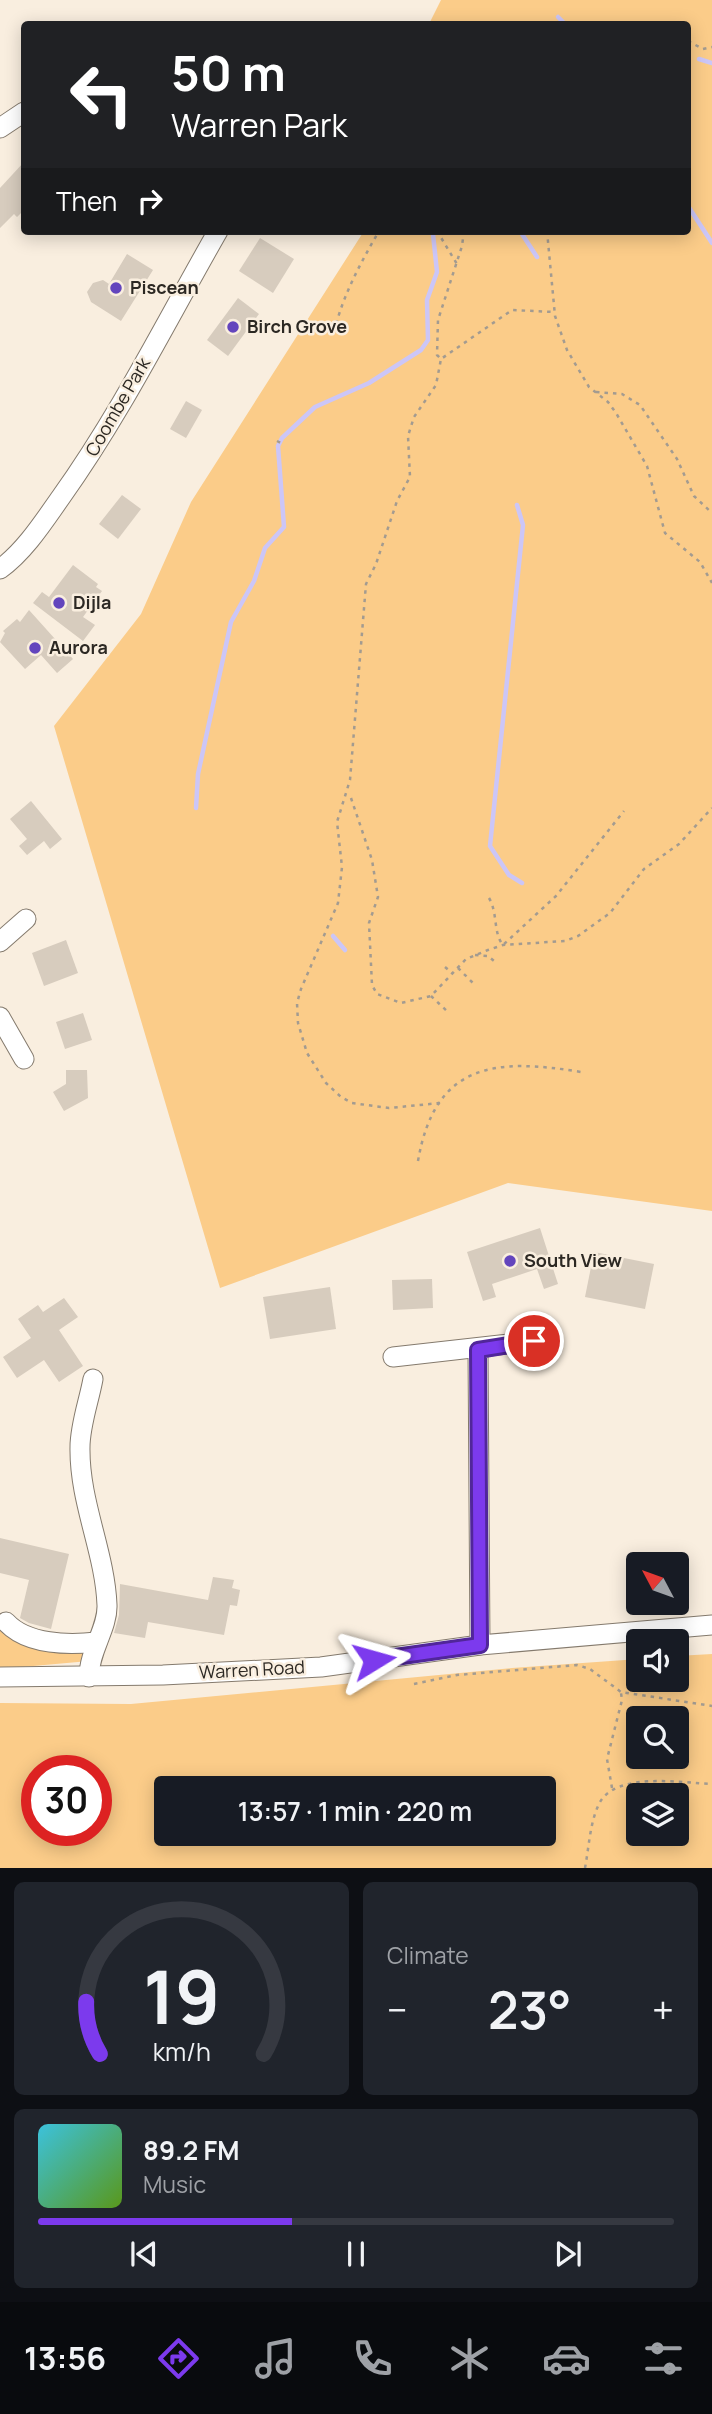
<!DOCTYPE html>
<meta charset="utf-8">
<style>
:root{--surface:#171b24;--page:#20242c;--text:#f1f3f6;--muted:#9ea1a6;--line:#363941;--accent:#7c3aed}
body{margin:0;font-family:Manrope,sans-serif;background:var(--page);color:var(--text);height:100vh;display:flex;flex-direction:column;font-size:26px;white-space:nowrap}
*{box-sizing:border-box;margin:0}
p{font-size:23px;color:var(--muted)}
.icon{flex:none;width:38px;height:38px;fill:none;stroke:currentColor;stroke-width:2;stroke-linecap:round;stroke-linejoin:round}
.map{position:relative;height:1868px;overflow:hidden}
.panel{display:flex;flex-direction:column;gap:14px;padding:14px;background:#0d0f14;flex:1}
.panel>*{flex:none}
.guide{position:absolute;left:21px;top:21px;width:670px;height:214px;border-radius:7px;box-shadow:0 4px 18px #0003;background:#202124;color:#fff;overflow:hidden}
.needle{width:46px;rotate:311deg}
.controls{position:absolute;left:626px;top:1552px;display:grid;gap:14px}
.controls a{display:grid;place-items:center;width:63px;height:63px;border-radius:7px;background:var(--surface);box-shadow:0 4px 18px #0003;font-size:35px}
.speed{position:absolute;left:21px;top:1755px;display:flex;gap:14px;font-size:35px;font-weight:700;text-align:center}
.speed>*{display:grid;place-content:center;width:91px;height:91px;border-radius:50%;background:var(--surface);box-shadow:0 4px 18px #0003;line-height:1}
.speed .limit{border:10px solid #d22;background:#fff;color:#111}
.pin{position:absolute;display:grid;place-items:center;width:60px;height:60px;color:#fff;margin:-30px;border:4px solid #fff;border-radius:50%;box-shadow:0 2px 7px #0007}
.me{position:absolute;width:77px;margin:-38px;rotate:82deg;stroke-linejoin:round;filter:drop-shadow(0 0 5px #0008)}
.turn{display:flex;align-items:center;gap:24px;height:147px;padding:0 35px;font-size:32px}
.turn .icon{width:91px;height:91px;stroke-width:2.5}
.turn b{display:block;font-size:49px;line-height:60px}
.then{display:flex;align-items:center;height:66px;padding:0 35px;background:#0003;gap:14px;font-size:26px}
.big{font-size:52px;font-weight:600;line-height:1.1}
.panel .widget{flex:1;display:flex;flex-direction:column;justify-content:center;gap:10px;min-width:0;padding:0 24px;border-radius:10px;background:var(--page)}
.panel .dial{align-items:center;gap:0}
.dial svg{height:182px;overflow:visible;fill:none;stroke:var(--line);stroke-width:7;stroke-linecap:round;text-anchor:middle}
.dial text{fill:var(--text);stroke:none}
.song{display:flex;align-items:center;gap:21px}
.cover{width:84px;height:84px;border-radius:10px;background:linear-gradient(135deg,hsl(190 70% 55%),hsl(90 70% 35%))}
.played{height:7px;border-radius:4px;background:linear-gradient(90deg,var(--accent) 40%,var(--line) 40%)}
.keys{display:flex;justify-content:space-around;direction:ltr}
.heat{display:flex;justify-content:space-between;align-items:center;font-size:38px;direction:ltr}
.panel .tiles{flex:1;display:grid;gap:14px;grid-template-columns:1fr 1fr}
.widget:last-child{grid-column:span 2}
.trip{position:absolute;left:154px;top:1776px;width:402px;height:70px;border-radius:7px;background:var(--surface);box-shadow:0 4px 18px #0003;font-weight:600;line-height:70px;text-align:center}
.tabs{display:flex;height:112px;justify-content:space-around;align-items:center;background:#090b0e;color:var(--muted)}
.tabs .icon{width:49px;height:49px}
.tabs .current{color:var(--accent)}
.tabs b{font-size:32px;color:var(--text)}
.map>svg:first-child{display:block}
.green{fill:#fbcc89;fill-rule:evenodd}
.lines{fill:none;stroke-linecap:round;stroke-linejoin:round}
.stream{stroke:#ccc6f7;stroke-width:4.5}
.building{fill:#d7ccbe}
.minor-casing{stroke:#847a6d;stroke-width:21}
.path{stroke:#a39b90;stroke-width:2.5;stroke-dasharray:3.5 5;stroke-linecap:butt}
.minor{stroke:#fff;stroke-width:19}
.route-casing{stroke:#51269a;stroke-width:18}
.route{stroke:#7c3aed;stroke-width:12}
.poi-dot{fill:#6345bd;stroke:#f9eedf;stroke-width:2.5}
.labels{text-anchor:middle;stroke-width:5;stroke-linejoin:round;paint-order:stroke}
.poi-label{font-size:18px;font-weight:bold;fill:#2c2823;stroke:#f9eedf;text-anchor:start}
.street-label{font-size:18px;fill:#2c2823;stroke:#f9eedf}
</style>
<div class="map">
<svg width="712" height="1868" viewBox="0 0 712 1868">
<rect width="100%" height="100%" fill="#f9eedf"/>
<!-- green -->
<g class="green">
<path d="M441,0h271v1211l-204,-28 -288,105 -166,-562 87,-112 50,-112 173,-271h324v-207h-259z"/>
<path d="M0,1624l95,22 -6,15 -89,8z"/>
<path d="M712,1654v214h-712v-165l131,1 381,-36 127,-9v21h38v-24zM677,1718v39h-38v-39zM96,1771v59h-59v-59zM166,1788h378v46h-378zM639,1796h38v38h-38z"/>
</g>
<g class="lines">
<!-- stream -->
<g class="stream">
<path d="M558,17l7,7"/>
<path d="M699,59l13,4"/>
<path d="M688,206l24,37"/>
<path d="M520,231l17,26"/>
<path d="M517,505l6,20 -33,321 19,29 13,8"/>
<path d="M196,808l2,-34 33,-152 23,-41 11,-33 19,-21 -6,-81 4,-8 33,-31 54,-24 52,-33 7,-10 -1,-40 10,-28 -4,-38"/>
<path d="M333,936l12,14"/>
</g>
</g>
<!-- building -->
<g class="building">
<path d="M24,162v48l-7,7 -3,-3 -14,14v-40z"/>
<path d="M260,238l34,21 -21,34 -34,-22z"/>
<path d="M127,254l26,16 -32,51 -30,-19 -4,-10 6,-9 10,-3 6,4z"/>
<path d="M238,298l21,16 -31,42 -21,-16z"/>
<path d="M186,401l16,9 -16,28 -16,-9z"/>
<path d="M122,495l19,14 -23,30 -19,-15z"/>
<path d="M73,565l25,19 -2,3 6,4 -19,26 12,8 -12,16 -50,-38 9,-11 7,5z"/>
<path d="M29,610l44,49 -16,14 -16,-18 -16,14 -25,-27 5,-9 -2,-2 14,-12 3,3z"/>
<path d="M31,801l31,38 -12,10 -6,-8 -17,14 -8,-9 8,-7 -17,-20z"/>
<path d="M66,940l12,33 -34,13 -12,-33z"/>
<path d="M83,1013l9,27 -27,9 -9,-27z"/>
<path d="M66,1070h21l1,28 -24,13 -11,-19 13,-8z"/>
<path d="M540,1228l18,56 -14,5 -7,-20 -45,15 4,13 -13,4 -16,-49z"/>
<path d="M594,1252l60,12 -9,45 -60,-12z"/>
<path d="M432,1279l1,29 -40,2 -1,-30z"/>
<path d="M330,1287l6,42 -66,10 -7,-42z"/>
<path d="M64,1298l14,19 -19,13 24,36 -24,16 -15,-22 -27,18 -14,-21 28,-19 -13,-19 20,-14 5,7z"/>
<path d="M0,1538l69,16 -18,75 -22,-6 -9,-5 9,-38 -29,-7z"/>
<path d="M213,1577l21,3 -2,8 8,2 -3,16 -7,-1 -6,30 -76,-13 -3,16 -31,-5 5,-18 1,-31 88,16z"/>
</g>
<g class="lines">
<defs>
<g id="minor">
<path d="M0,128l24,-16"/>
<path d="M0,569c25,-18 44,-48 61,-72 60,-84 106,-177 157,-266"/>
<path d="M0,942l26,-23"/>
<path d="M0,1017l24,42"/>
<path d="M478,1350l2,295"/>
<path d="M393,1357l141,-16"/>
<path d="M6,1622c21,23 63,23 91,20"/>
<path d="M0,1677l163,-2 158,-8 159,-22 232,-20"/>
<path d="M89,1677c0,-26 19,-49 18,-72 -2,-53 -28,-103 -27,-158 0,-22 9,-46 13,-68"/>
</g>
</defs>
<!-- minor casing -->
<use href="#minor" class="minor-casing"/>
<!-- path -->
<g class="path">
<path d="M688,41l15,8 9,-2"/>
<path d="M437,231l20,33"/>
<path d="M464,231l-2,15 -24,74 -1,35 4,4 71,-49 42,2"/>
<path d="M547,231l8,85 12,34 22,37 19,15 8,11 31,53 18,67 35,29 12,21"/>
<path d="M334,332c9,-37 26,-68 45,-101"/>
<path d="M596,392l26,2 18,11 37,54 17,37 18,17"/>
<path d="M277,441l4,2"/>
<path d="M351,798l21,62 6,37 -9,26 3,62 5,9 24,9 30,-7 35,-37 22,-9 15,-5 62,-4 13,-5 32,-23 34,-44 35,-25 33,-36"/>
<path d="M489,898c9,15 4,35 14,47l53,-49 68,-85"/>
<path d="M475,955l13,1 6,5"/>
<path d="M445,967l7,6"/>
<path d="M458,968l15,15"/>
<path d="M431,996l17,16"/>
<path d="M440,1103l-51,5 -37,-5 -11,-6 -15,-14 -19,-30 -9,-30 -1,-20 4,-14 37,-86 4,-36 -5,-45 13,-42 16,-196 10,-20 21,-63 13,-24 -2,-41 6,-19 22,-32 5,-26"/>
<path d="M418,1161c17,-99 78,-103 163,-89"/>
<path d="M414,1684l43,-9 120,-10 13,4 31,23 91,14"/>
<path d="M612,1788l-5,-29 15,-59 -1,-7"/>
<path d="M585,1868c4,-21 5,-46 14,-64 16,-33 83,-21 113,-20"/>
</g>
<!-- minor -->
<use href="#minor" class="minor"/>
</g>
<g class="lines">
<defs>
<path id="route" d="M374,1660l106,-15 -2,-295 56,-9"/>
</defs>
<!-- route casing -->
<use href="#route" class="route-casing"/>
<!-- route -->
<use href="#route" class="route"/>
</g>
<!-- markers -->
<g class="poi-dot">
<circle cx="116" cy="288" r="7"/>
<circle cx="233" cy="327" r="7"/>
<circle cx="59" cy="603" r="7"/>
<circle cx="35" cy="648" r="7"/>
<circle cx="510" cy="1261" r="7"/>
</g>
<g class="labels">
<!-- poi labels -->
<g class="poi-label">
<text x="130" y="294">Piscean</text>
<text x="247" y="333">Birch Grove</text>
<text x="73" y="609">Dijla</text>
<text x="49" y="654">Aurora</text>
<text x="524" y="1267">South View</text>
</g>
<!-- street labels -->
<g class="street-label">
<text transform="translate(118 407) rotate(-60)" y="6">Coombe Park</text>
<text transform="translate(252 1670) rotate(-3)" y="6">Warren Road</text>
</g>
</g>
</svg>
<div class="controls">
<a><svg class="needle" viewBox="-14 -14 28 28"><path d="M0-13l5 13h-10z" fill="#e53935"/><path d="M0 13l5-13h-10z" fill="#9ea1a6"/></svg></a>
<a><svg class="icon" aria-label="sound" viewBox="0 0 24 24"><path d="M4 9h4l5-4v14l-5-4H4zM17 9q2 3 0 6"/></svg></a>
<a><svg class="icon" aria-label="search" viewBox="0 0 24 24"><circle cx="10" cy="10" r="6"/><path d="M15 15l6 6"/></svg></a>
<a><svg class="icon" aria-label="layers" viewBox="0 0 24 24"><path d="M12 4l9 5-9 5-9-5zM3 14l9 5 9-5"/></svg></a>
</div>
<div class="speed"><div class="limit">30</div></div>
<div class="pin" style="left:534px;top:1341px;background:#d93025"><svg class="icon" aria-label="arrive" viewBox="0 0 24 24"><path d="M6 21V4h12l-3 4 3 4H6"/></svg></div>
<svg class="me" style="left:374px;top:1660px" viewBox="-20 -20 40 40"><path d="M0-17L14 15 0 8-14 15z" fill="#7c3aed" stroke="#fff" stroke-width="4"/></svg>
<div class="trip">13:57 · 1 min · 220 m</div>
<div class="guide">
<div class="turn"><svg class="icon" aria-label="left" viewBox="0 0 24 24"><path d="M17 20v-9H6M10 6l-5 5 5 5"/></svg><div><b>50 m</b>Warren Park</div></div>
<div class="then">Then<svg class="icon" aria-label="right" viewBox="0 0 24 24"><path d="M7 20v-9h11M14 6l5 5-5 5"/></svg></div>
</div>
</div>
<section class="panel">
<div class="tiles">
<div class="widget dial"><svg viewBox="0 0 100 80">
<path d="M14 69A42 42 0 1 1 86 69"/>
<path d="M14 69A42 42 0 0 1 8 46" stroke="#7c3aed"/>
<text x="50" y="56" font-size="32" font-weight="700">19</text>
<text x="50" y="72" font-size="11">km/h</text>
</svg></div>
<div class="widget"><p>Climate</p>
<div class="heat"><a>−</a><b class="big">23°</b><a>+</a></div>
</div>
<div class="widget">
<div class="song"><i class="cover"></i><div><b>89.2 FM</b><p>Music</p></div></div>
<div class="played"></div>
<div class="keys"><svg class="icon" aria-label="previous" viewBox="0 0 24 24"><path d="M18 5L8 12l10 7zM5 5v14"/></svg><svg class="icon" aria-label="pause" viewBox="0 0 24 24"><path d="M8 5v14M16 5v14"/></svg><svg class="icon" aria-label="next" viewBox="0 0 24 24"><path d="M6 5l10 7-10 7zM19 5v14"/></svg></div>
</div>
</div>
</section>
<nav class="tabs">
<b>13:56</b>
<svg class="icon current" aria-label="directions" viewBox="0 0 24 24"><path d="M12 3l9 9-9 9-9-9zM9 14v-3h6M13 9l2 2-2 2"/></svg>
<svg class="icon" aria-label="music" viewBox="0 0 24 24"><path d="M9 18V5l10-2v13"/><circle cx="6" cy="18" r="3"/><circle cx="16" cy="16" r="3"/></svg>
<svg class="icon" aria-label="phone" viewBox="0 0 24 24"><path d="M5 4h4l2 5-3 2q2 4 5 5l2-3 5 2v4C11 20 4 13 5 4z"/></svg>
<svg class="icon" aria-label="climate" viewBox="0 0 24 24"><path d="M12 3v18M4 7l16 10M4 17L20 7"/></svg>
<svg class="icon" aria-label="car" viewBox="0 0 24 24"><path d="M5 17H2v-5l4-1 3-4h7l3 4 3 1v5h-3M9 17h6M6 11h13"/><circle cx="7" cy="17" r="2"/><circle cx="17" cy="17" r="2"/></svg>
<svg class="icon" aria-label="filters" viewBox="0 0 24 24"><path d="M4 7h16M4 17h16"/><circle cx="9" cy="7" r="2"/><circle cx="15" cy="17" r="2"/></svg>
</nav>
